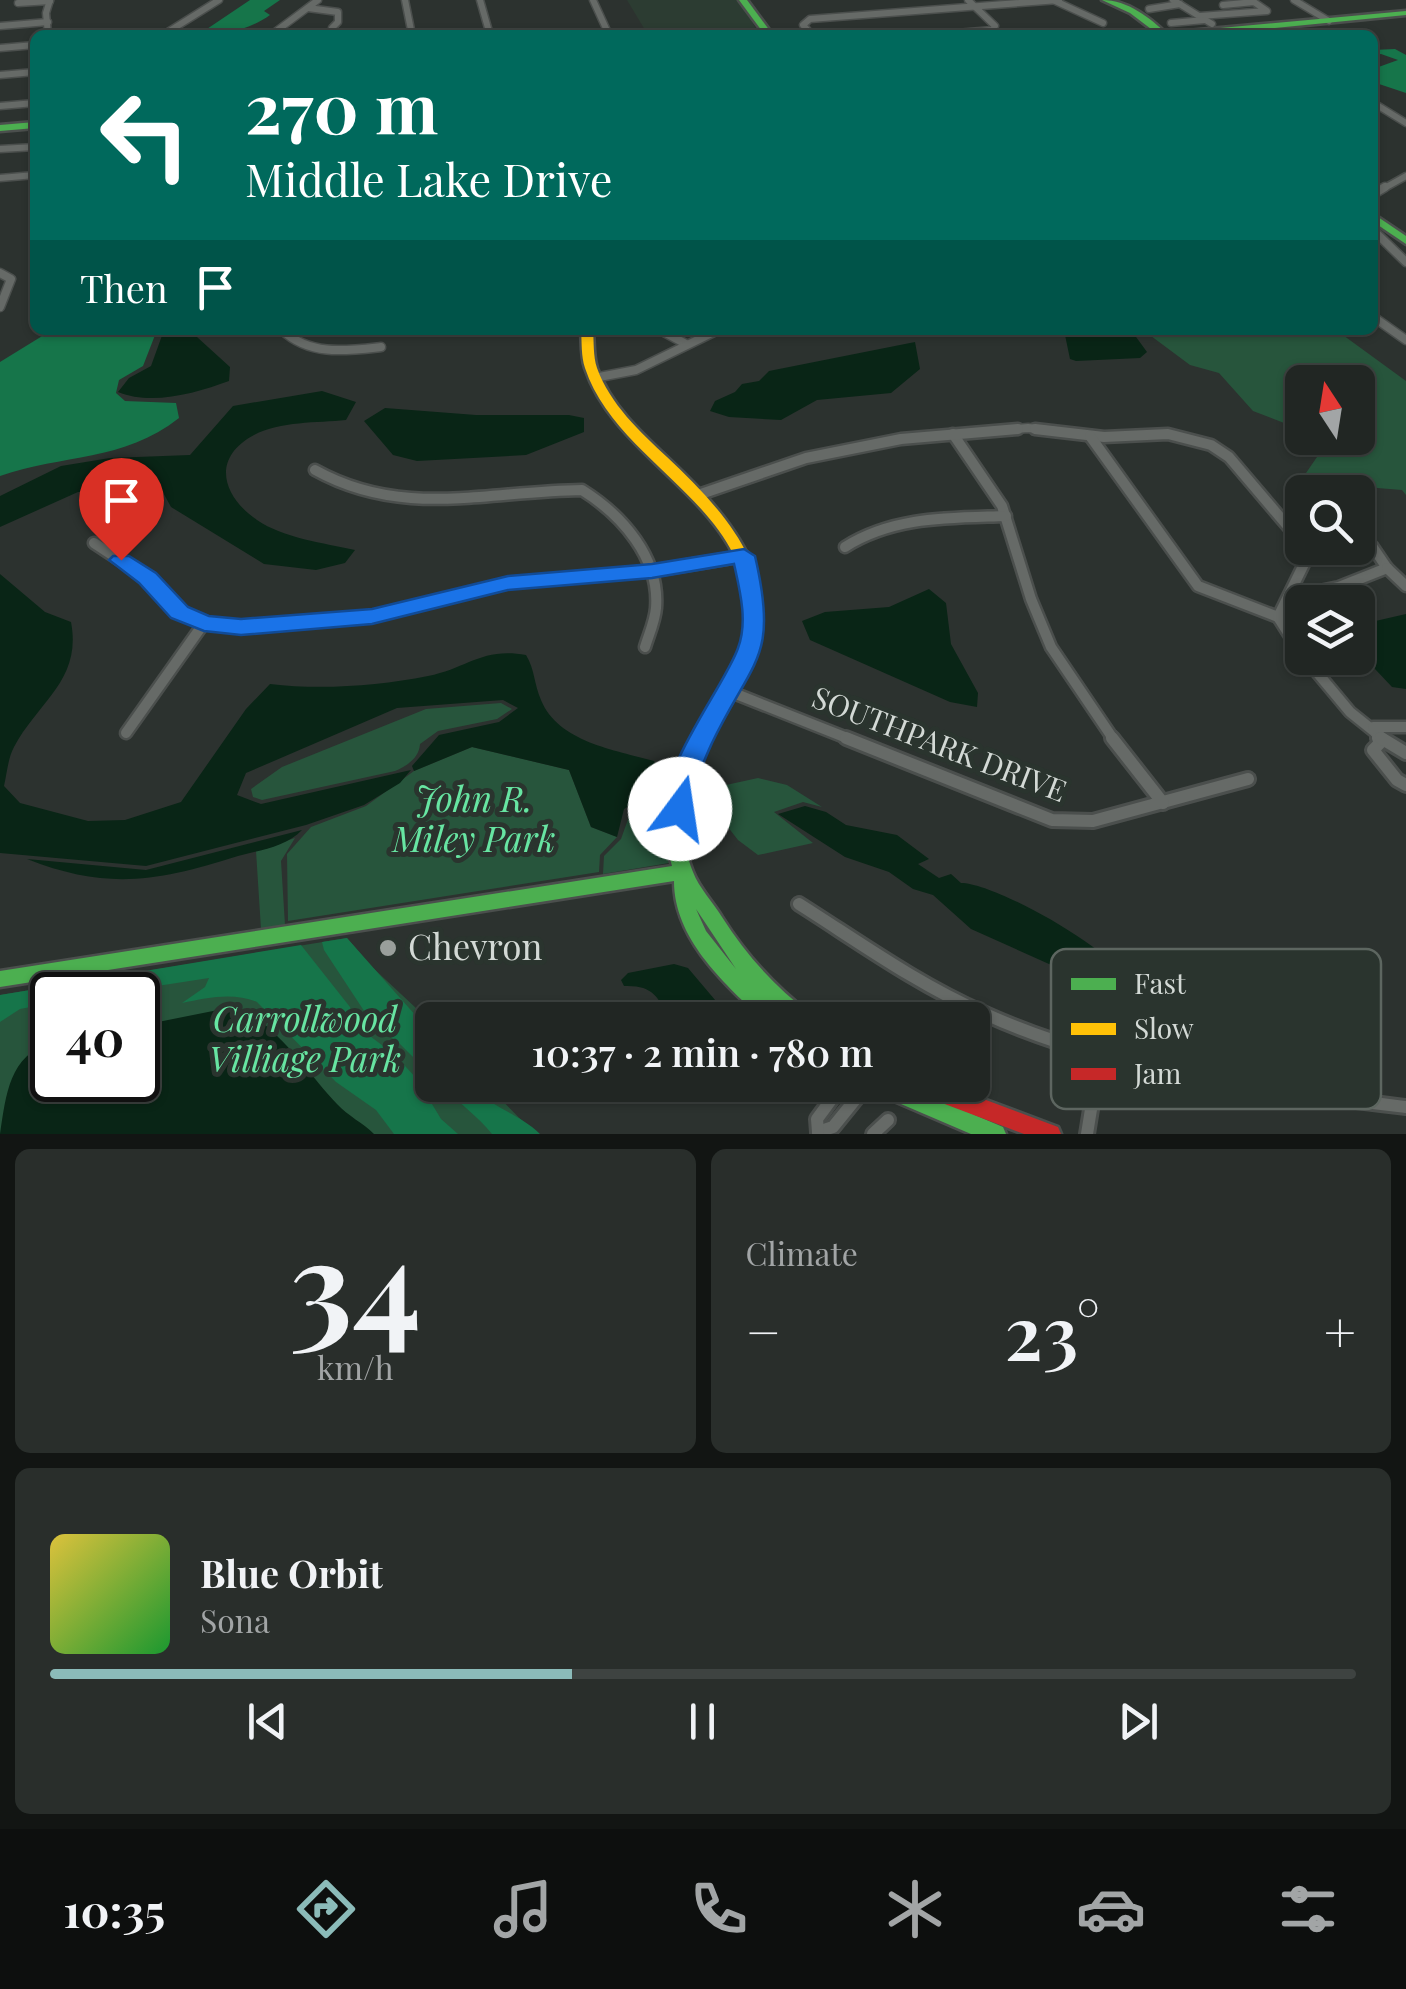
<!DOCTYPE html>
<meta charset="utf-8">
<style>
:root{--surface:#212623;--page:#292e2b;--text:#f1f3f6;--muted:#a2a5a6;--line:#3e4341;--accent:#8bbbb9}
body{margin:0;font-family:"Playfair Display",serif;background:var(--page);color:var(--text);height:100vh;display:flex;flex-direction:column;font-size:38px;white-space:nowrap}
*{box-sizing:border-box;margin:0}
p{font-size:32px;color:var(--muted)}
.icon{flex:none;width:55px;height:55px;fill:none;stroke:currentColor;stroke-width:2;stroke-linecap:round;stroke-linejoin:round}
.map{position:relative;height:1134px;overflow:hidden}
.panel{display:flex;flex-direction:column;gap:15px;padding:15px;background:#121513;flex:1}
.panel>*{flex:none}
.top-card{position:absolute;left:30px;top:30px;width:1348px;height:305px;border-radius:15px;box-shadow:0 2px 8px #0004,0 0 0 2px var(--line);background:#00695c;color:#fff;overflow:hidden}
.needle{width:65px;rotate:348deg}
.tools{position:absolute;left:1285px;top:365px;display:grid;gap:20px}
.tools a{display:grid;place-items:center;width:90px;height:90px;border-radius:15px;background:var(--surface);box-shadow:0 2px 8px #0004,0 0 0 2px var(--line);font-size:50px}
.speed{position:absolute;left:30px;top:972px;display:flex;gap:20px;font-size:50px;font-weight:700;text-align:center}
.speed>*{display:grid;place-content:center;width:130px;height:130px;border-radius:50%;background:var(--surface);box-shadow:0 2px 8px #0004,0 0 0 2px var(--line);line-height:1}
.speed .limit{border:5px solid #111;border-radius:15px;background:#fff;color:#111}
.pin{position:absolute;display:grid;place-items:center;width:85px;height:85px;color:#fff;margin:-102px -42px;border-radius:50% 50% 50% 0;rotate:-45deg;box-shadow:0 0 10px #0007}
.pin .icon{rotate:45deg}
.me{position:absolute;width:110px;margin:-55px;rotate:14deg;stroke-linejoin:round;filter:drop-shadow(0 0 8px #0008)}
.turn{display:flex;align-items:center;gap:35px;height:210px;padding:0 50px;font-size:45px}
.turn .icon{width:130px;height:130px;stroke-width:2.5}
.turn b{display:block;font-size:70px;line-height:85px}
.then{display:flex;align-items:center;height:95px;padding:0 50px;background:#0003;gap:20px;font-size:38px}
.big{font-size:75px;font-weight:600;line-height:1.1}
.panel .card{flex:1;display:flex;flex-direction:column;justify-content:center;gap:15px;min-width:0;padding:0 35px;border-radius:15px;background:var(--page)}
.panel .dial{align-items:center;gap:0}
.dial b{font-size:130px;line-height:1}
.song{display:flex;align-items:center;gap:30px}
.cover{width:120px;height:120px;border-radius:15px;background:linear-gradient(135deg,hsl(50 70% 55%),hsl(130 70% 35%))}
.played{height:10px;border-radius:5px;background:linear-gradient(90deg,var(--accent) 40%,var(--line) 40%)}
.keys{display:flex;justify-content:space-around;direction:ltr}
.heat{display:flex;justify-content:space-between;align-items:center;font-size:55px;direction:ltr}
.panel .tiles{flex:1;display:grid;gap:15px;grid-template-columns:1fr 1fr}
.card:last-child{grid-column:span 2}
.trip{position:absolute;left:415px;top:1002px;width:575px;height:100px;border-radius:15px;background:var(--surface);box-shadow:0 2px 8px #0004,0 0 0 2px var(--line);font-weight:600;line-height:100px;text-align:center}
.dock{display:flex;height:160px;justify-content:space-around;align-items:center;background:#0d0f0e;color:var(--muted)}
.dock .icon{width:70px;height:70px}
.dock .on{color:var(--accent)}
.dock b{font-size:45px;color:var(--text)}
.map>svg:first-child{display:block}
.built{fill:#2c3c32}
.green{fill:#27553c;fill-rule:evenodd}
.forest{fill:#16754a}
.water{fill:#092516}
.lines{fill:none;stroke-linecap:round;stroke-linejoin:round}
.street-far3-casing{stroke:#4b4f4d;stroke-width:9}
.street-far2-casing{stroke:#4b4f4d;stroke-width:11}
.street-far1-casing{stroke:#4b4f4d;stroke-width:15}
.street-casing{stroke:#4b4f4d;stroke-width:18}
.fast-casing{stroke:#4b4f4d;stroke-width:5}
.slow-casing{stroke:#4b4f4d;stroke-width:5}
.jam-casing{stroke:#4b4f4d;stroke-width:5}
.street-far3{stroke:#666a67;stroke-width:6}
.street-far2{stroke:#666a67;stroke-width:8}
.street-far1{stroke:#666a67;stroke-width:10}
.street{stroke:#666a67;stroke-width:12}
.fast{fill:#4caf50;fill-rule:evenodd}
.slow{fill:#ffc107;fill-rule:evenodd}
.jam{fill:#c62828;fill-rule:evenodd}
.route{fill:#1a73e8;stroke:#114b97;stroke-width:2.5}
.poi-dot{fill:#999f9b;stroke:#2a342e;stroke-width:4}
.labels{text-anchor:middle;stroke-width:10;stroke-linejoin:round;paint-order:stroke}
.street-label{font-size:30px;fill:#d3d9d5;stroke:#2a342e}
.near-park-label{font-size:35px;font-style:italic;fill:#67e5a2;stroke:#2a342e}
.near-poi-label{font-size:35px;fill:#d3d9d5;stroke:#2a342e;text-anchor:start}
.key{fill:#2a342e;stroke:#5d6660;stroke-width:2.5}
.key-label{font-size:28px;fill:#d3d9d5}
</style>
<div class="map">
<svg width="1406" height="1134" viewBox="0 0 1406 1134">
<rect width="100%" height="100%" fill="#2c322f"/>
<!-- built -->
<path class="built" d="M627,0h114l18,35h-111z"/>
<!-- green -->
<g class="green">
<path d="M1143,330h193l70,51v114l-4,-5 -86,-7 -10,-10 22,-32 -8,-3h38v-56h-56v48l-49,-19 -34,-38 -29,-8z"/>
<path d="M501,703l11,6 -15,10 -59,12 -18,13c-1,14 -13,22 -25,27l-133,29 -9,-3 -2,-8 31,-22 144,-58z"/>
<path d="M472,747l97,23 22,57 26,10 -17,18 -1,17 -311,49 -1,-67 24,-27 55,-21 48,-35z"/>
<path d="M758,778l29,7 35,22 -19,-5 -29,10 39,31 -55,12 -20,-15 -25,-32 13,-23z"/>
<path d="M657,793l14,38 4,31 -72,12 1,-18 17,-17 10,-28z"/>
<path d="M295,838l-14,23 4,64 116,-18 -140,22 -5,-78z"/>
<path d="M347,938l24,28 61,57v62h55l48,49h-535v-139zM52,995h86v85h-86z"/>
</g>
<!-- forest -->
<g class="forest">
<path d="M250,0h30l-16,11 6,4c-21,15 -46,20 -72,20z"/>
<path d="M1395,49l11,6v38l-33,-11v-13l25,-9 -17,-6 -8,1v-5z"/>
<path d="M52,330h105l-14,36 -24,14 -3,13 9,8 51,2 3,15c-56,44 -116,36 -179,58v-114z"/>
<path d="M347,938l85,96v42l-34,-34 -24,-16 -50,-76 -2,-8z"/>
<path d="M301,945l49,62 5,18 39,29 23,25 24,40 17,15h-64l-18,-24 -40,-28 -79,-80c-24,-10 -50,-4 -75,1l23,-16 4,-9 -110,17h-47v8l-32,6 -20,13v-27z"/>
<path d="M442,1085h30c20,24 47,28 68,49h-48c-15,-19 -33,-30 -50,-49z"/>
</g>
<!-- water -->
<g class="water">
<path d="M164,330h40l-7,7 33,30 -1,14c-33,12 -77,25 -111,11l11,-14 22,-12z"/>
<path d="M1060,330h71l16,22 -7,6 -64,3 -6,-2 -5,-24z"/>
<path d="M915,342l5,27 -29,24 -74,7 -36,20 -52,-3 -19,-6 5,-10 20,-9 7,-8 17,-3 10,-10z"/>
<path d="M322,391l34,11 -10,18c-29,3 -66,1 -92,15 -43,23 -32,61 3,85 26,18 67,23 98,30l-10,13 -29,7 -52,-6 -93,-57 -11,-20 -82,5 -78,35v-31l61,-30 49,-8 80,-3 43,-49z"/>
<path d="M385,408l91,7h93l15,3v14l-58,23 -109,6 -24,-6 -29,-34z"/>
<path d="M0,574l45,38 26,10c11,58 -32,79 -57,125 -6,11 -7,26 -10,39l16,17 68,18 37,-1 56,-18 65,-93 24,-25c50,6 108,2 158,-8 40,-8 54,-29 98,-21 9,15 8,29 15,45 17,42 74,50 113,61l10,22 -40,26 -7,28 -26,-10 -22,-57 -97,-23 -58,24 -2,-5 27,-31 60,-13 19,-14 -15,-8 -106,8 -151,65 -9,22 24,9 150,-34 -11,13 -36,22 -58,20 -160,41 -146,-13z"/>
<path d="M929,589l17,14 5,41 27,49 -1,14 -27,-5 -140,-62 -8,-19 23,-9 64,-5z"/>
<path d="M1406,614v75l-14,-2 -34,-36v-26z"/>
<path d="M805,806l21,6 20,13 51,10 32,24 -11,5 21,14 12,-4 10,9c34,0 149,65 165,96 10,20 0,47 -4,68l-20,-8 1,-42 -8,-17 -46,-16 -78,-35 -38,-34 -20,-6 -24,-17 -44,-15 -67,-43z"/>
<path d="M302,830c-16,17 -42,20 -64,26 -79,25 -130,35 -211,3l119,11z"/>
<path d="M674,964l14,4 44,52h-61c-14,-23 -17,-35 -47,-34l-3,-6 7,-7z"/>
<path d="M233,1007c39,10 76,68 104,97 11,12 26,19 37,30h-374c6,-39 9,-79 52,-92v38h86v-54z"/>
</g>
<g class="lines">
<defs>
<g id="street-far3">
<path d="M405,0l7,35"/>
<path d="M480,0l10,35"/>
<path d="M593,0l16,35"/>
<path d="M1053,0l50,23"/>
<path d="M1173,0l39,24"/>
<path d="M1294,0l35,21"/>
<path d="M18,3l32,-2"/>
<path d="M308,8l30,4v10l-6,6"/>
<path d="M1149,9l31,-5"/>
<path d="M1200,16l67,-5 -13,-9 -31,3"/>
<path d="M1171,23l34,-3"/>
<path d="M0,26l48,-4"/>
<path d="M48,35l-2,-22 4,-13"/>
<path d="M163,35l56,-35"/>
<path d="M271,35l47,-35"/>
<path d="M812,35l-9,-10 7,-6 249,-19"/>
<path d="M933,35l60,-5 2,-4 -27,-26"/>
<path d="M0,48l35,-3"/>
<path d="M0,75l35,-3"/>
<path d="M1372,102l34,21"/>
<path d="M0,106l35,-3"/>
<path d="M0,149l35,-2"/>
<path d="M0,178l35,-3"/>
<path d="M1381,190l25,-14"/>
</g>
<g id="street-far2">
<path d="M1372,195l13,-8"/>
<path d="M1372,229l34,33"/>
<path d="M0,273l11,6 -11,28"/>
<path d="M1372,316l34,24"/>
<path d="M282,330c28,26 63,21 99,17"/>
<path d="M660,330l26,14"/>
<path d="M594,378l42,-8 82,-40"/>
<path d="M989,431l39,-3 29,3"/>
</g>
<g id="street-far1">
<path d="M1035,429l69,8 64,-3 43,11 18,12 73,86"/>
<path d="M953,434l49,72 29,93 20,48 63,93"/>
<path d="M1090,436l108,150 80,31 16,-1 6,-21 39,-8 48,-19 -15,-22"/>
<path d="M315,470c88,49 172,21 267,20 40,25 78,68 74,118 -1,13 -7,26 -11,39"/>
<path d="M698,495l108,-37 95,-19 117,-10"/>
<path d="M94,543l53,35 32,34 25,11 37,4 131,-10 136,-34 144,-12 92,-15"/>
<path d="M845,547c49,-31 105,-29 161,-31"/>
<path d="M1387,568l19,18"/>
<path d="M1302,655l-24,-38 26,-53v-16"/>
<path d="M1305,658l45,54 35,28"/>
<path d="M731,692l121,48"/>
<path d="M126,733l78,-110"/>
<path d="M1379,740l-6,-13h33"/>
</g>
<g id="street">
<path d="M846,738l206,82 41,1 155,-42"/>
<path d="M1112,738l51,65"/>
<path d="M1378,738l2,5 -7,7 24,30 9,5"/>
<path d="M1381,738l25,15"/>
<path d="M799,904c60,38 118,80 184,109 132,60 280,77 423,94"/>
<path d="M818,1132l15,-5 34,-42"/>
<path d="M818,1132l-1,-13 25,-34"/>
<path d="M873,1134l15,-14"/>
<path d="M1087,1134l13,-80"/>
</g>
<g id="fast">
<path d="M739,0h8l26,35h-8z"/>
<path d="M1102,0c26,0 48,18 66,35h-9l-29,-22z"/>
<path d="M1406,11v4l-202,20h-31l4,-3z"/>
<path d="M35,122v6l-35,3v-6z"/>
<path d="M1372,213l34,23v8l-34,-23z"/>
<path d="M715,711l6,2 2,4c-26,44 -52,103 -30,155 6,16 20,30 29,45 24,38 53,70 89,97l3,6h-51c-39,-37 -89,-81 -89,-139l-674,106v-16l672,-105c-16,-54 9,-108 37,-153zM696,909l40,60 -30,-38z"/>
<path d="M870,1085h34l99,42 3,7h-35l-98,-42z"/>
</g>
<path id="slow" d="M581,330h12c1,12 0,26 4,38 13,36 43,64 70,89 51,48 113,112 90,189 -8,27 -22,51 -36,75h-12l-2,-4c13,-24 29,-48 36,-76 29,-129 -124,-170 -158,-273 -4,-12 -3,-25 -4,-38z"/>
<path id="jam" d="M910,1085h36l112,42 3,7h-37l-111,-42z"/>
</defs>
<!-- street-far3 casing -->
<use href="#street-far3" class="street-far3-casing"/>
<!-- street-far2 casing -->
<use href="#street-far2" class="street-far2-casing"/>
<!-- street-far1 casing -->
<use href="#street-far1" class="street-far1-casing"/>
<!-- street casing -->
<use href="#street" class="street-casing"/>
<!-- fast casing -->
<use href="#fast" class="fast-casing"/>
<!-- slow casing -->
<use href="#slow" class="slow-casing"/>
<!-- jam casing -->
<use href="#jam" class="jam-casing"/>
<!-- street-far3 -->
<use href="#street-far3" class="street-far3"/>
<!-- street-far2 -->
<use href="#street-far2" class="street-far2"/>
<!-- street-far1 -->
<use href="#street-far1" class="street-far1"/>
<!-- street -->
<use href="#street" class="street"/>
<!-- fast -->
<use href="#fast" class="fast"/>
<!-- slow -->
<use href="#slow" class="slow"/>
<!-- jam -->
<use href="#jam" class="jam"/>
</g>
<!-- route -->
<path class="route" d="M744,549l11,7c24,103 -2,102 -43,187 -5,11 -11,24 -14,36 -4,12 -2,25 -9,37h-19c-20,-36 55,-130 68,-168 10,-26 2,-57 -4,-84l-82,14 -144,12 -136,34 -131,11 -37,-4 -33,-13 -32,-35 -30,-23 4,-4h16l27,17 32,34 21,9 32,3 131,-10 136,-33 144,-12z"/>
<!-- markers -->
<circle class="poi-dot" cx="388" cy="948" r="10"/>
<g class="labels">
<!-- street labels -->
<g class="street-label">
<text transform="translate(939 745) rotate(21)" y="10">SOUTHPARK DRIVE</text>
</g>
<!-- near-park labels -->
<g class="near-park-label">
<text x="474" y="812">John R.<tspan x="474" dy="40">Miley Park</tspan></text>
<text x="305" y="1032">Carrollwood<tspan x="305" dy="40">Villiage Park</tspan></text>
</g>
<!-- near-poi labels -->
<g class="near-poi-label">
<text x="408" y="960">Chevron</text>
</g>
</g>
<!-- legend -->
<rect x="1051" y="949" width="330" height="160" rx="15" class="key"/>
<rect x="1071" y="978" width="45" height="12" fill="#4caf50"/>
<rect x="1071" y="1023" width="45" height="12" fill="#ffc107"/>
<rect x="1071" y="1068" width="45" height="12" fill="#c62828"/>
<g class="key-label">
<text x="1134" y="994">Fast</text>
<text x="1134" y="1039">Slow</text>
<text x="1134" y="1084">Jam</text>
</g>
</svg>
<div class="tools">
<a><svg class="needle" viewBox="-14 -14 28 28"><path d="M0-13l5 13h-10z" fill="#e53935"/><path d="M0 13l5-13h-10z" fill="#a2a5a6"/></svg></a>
<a><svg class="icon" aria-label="search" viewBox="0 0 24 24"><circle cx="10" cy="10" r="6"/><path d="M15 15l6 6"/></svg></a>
<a><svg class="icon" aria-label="layers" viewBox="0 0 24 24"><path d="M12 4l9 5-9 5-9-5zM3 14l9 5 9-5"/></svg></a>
</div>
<div class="speed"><div class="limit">40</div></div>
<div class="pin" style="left:121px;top:560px;background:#d93025"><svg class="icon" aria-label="arrive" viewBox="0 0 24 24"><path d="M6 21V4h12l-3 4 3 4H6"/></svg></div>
<svg class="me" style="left:680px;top:809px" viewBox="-20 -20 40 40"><circle r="19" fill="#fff"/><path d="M0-13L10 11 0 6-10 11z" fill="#1a73e8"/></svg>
<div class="trip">10:37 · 2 min · 780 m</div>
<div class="top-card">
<div class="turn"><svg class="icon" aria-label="left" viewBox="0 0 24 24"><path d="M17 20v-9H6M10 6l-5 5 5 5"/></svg><div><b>270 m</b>Middle Lake Drive</div></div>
<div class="then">Then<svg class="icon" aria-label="arrive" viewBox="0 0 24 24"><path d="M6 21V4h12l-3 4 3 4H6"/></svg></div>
</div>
</div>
<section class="panel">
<div class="tiles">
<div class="card dial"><b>34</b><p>km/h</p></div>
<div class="card"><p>Climate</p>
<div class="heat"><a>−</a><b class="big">23°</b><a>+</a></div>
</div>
<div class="card">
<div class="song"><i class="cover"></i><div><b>Blue Orbit</b><p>Sona</p></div></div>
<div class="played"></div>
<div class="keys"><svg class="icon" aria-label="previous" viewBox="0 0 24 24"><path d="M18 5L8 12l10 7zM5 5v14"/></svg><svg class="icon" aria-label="pause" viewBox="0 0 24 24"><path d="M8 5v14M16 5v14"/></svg><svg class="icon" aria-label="next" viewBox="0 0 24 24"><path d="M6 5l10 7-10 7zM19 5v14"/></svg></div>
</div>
</div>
</section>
<nav class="dock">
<b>10:35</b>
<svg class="icon on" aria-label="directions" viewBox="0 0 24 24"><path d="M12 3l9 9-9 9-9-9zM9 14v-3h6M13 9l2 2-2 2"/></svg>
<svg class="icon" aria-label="music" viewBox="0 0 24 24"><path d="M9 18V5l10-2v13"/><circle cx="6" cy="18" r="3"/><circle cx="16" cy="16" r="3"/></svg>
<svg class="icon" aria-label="phone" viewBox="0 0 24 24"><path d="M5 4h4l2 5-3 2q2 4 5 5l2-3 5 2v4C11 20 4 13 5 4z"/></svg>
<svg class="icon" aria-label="climate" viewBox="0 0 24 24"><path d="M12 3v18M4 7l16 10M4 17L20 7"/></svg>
<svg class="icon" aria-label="car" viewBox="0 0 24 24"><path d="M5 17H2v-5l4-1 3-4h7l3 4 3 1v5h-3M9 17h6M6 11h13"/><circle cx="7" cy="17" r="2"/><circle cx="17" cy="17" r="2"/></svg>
<svg class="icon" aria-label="filters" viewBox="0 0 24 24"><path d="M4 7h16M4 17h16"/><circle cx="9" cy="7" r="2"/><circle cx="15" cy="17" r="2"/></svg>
</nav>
